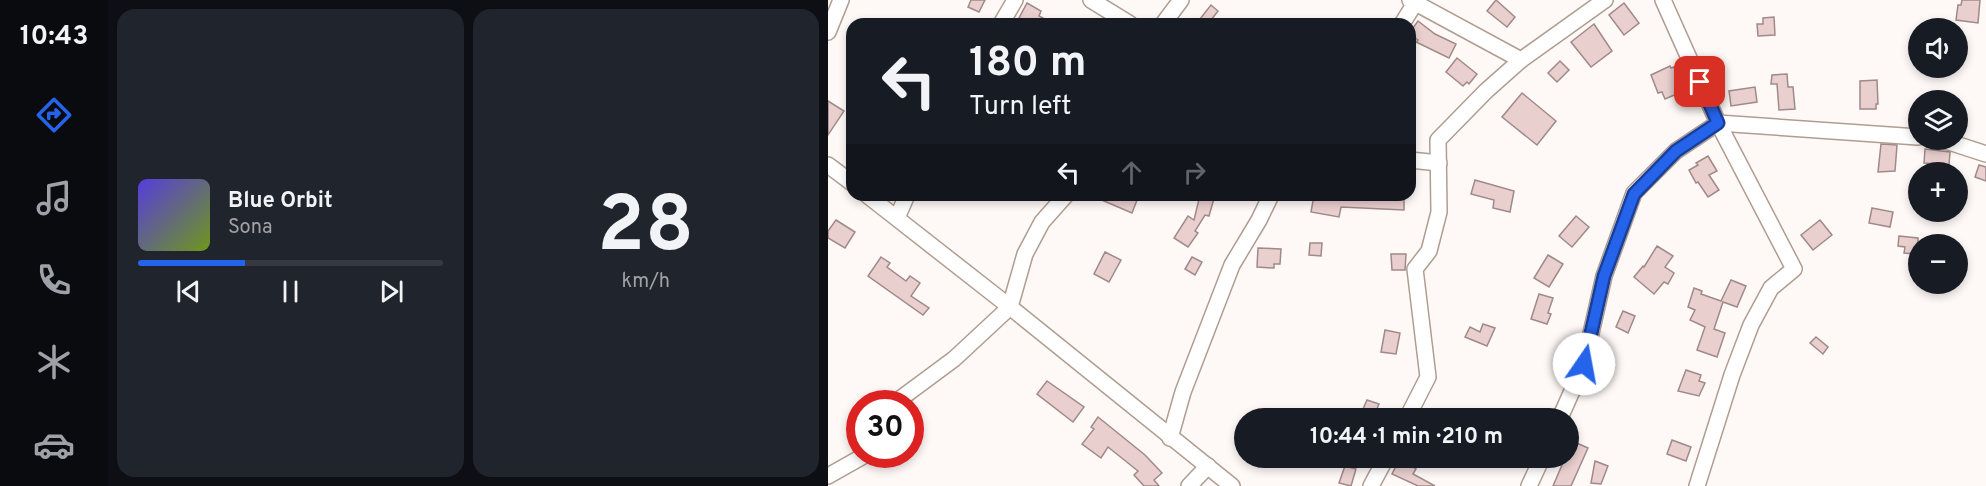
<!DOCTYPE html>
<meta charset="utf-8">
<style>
:root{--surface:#171b24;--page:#20242c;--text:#f1f3f6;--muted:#9ea1a6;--line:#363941;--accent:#2563eb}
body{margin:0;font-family:Overpass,sans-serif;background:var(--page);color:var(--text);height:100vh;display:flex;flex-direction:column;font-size:22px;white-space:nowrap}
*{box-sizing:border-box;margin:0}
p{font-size:20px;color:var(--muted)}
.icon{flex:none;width:33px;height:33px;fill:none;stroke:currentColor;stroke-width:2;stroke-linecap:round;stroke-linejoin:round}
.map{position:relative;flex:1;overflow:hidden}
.side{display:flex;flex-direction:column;gap:9px;padding:9px;background:#0d0f14;width:720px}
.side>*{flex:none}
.banner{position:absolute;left:18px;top:18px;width:570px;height:183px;border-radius:18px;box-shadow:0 3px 9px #0003;background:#171b24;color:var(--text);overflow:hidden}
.fabs{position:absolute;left:1080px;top:18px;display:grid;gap:12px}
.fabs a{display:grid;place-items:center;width:60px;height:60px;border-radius:50%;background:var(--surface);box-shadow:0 3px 9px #0003;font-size:30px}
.speed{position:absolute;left:18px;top:390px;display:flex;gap:12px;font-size:30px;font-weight:700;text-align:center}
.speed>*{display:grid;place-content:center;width:78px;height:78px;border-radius:50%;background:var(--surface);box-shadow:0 3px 9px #0003;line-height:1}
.speed .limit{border:9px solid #d22;background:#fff;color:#111}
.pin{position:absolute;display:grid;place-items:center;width:51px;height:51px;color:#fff;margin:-26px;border-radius:12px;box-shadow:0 3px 9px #0006}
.me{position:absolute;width:66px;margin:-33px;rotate:12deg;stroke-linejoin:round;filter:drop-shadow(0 0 4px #0008)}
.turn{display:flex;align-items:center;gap:21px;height:126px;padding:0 24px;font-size:27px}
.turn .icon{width:78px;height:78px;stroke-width:2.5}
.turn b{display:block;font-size:42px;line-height:51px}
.lanes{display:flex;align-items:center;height:57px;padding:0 24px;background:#0003;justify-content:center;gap:30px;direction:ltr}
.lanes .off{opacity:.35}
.side .tile{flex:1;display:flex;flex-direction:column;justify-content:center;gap:9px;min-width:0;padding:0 21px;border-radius:18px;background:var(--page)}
.side .dial{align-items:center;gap:0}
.dial b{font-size:78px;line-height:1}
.song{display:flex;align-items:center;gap:18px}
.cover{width:72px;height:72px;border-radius:9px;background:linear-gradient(135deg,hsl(250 70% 55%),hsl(80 70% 35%))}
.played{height:6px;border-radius:3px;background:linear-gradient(90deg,var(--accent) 35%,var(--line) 35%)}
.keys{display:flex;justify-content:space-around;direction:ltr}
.side .tiles{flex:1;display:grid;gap:9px;grid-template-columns:repeat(2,1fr)}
.trip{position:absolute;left:406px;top:408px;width:345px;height:60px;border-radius:30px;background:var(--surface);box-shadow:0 3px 9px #0003;font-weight:700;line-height:60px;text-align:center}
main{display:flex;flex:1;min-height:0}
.tab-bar{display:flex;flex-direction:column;width:108px;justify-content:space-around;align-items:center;background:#090b0e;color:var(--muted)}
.tab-bar .icon{width:42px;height:42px}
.tab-bar .active{color:var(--accent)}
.tab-bar b{font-size:27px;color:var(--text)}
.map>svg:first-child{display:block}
.building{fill:#e9d0cf;stroke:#a08989;stroke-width:1.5}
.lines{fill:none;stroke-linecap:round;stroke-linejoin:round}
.minor-casing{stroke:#b09d91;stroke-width:18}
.minor{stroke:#fff;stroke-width:15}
.route-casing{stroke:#184099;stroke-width:15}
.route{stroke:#2563eb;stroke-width:10}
</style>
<main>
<nav class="tab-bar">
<b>10:43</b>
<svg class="icon active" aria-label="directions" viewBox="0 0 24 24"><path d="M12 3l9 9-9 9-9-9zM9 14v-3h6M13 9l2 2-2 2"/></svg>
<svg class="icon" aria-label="music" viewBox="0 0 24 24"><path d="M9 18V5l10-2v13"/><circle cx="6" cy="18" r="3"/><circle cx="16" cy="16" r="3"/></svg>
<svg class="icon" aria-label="phone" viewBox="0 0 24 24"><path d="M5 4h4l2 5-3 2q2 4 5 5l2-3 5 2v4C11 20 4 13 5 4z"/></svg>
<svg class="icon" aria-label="climate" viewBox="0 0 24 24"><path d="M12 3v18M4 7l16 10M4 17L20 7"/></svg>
<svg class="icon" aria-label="car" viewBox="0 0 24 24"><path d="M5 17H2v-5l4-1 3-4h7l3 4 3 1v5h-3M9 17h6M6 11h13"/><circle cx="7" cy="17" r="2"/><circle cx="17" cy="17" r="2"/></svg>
</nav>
<section class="side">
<div class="tiles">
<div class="tile">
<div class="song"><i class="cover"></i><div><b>Blue Orbit</b><p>Sona</p></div></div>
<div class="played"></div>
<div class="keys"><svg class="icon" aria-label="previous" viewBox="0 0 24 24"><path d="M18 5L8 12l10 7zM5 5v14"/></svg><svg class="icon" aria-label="pause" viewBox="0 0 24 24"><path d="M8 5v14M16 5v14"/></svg><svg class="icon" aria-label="next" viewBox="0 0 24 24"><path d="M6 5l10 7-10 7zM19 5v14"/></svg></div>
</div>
<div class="tile dial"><b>28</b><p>km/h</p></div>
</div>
</section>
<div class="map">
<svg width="1158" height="486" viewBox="0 0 1158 486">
<rect width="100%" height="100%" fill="#fef9f7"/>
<!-- building -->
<g class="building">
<path d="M143,0h14l-6,12 -11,-5z"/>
<path d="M668,0l19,17 -8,10 -20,-16z"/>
<path d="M1134,0h18l-2,23 -22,-3 2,-15h3z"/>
<path d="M199,3l14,8 -2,5 15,8h-31l2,-3 -6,-3z"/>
<path d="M796,3l15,20 -15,12 -15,-20z"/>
<path d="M383,5l7,6 -10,13h-12z"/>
<path d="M946,17l1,18 -17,1 -1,-12h6v-6z"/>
<path d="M590,21l17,13 21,10 -7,14 -33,-16 2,-2 -8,-6v-2z"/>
<path d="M766,24l18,27 -21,16 -20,-25z"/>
<path d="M629,58l20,16 -8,10 -2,-2 -4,4 -17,-14z"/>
<path d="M732,61l9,9 -12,12 -9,-9z"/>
<path d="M842,66l1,2 3,-1 4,11 2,8 -3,1 2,6 -14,6 -3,-7 -4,1 -7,-18z"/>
<path d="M959,74l1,13h5l2,22 -16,1 -2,-26h-6l1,-9z"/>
<path d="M1049,80l1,24h-2v5h-16v-28z"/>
<path d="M927,87l2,15 -26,4 -2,-15z"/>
<path d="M694,93l34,28 -19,24 -35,-28z"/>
<path d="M0,101l16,10 -16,24z"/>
<path d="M1053,144l16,1 -2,26 -17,1z"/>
<path d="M1097,149l25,3 -1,13 -25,-2z"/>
<path d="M880,156l9,15 -8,4 10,15 -11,7 -10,-15 -2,1 -7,-13 9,-5 -2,-2z"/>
<path d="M1151,165l7,2v14l-11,-4z"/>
<path d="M647,180l39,11 -4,21 -17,-4 1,-8 -23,-6z"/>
<path d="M262,195h49l-7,18z"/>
<path d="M372,195h15l-6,21 -4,-1 -10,16 3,2 -10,14 -14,-9 14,-22 6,4z"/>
<path d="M486,195h90v15l-63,-3 -2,10 -28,-5z"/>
<path d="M1044,208l21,4 -3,15 -21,-4z"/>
<path d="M748,216l13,11 -17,20 -13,-11z"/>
<path d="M8,220l19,12 -10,16 -17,-10v-7z"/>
<path d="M992,220l12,15 -19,15 -12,-15z"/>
<path d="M1071,236l19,2v14h-4v2l-10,-1 1,-6 -7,-1z"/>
<path d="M482,243h12l-1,13 -12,-1z"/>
<path d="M829,246l16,10 -8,11 9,6 -6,11 -4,-2 -10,12 -20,-17 9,-11 1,1z"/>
<path d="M430,248l23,1 -1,15h-6v4l-17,-1z"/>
<path d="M277,252l16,8 -12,22 -15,-8z"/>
<path d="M563,254h15l-1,16h-13z"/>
<path d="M720,255l15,9 -14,23 -15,-9z"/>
<path d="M53,257l9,6 -3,4 19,14 4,-5 10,7 -9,13 18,12 -6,7 -55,-39z"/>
<path d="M364,257l10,5 -7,13 -10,-6z"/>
<path d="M903,280l15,6 -9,21 -14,-5 -9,27 11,4 -8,24 -20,-7 8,-23 -15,-7 5,-10 -7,-3 6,-19 8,3 -1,3 20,7z"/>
<path d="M711,294l14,4 -5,15 3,1 -4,10 -16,-5z"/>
<path d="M795,311l12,5 -7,17 -12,-6z"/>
<path d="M655,324l12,4 -8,18 -22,-9 5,-10 10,5z"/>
<path d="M557,330l15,3 -4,21 -15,-2z"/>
<path d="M988,337l12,10 -5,7 -13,-11z"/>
<path d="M858,370l15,5 -2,6 6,2 -6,13 -21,-5z"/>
<path d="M219,381l37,26 -11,15 -36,-28z"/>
<path d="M539,400l12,4 -6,14h-14z"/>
<path d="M270,417l47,38 17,18 -8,7 5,6h-15l-10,-11 4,-4 -30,-24 -7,11 -19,-14 12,-15 -3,-2z"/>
<path d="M844,440l19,7 -5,14 -19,-7z"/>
<path d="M744,441l16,7 -17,38h-18l12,-28h4v-10z"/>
<path d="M572,458h8l8,3 -3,6 3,2 -3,5 22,12h-17l-26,-12z"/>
<path d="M767,461l13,5 -7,18 -10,-1z"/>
<path d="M517,466l11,3 -5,17 -12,-3z"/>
</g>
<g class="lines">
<defs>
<g id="minor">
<path d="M263,0l39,24"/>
<path d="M582,0l111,60"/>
<path d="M835,0l55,123 76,146 -23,19 -20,37 -19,50 -35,111"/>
<path d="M173,24l14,-24"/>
<path d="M335,24l18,-24"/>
<path d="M574,24l13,-21"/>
<path d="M0,32l13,-32"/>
<path d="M1115,140l43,14"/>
<path d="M582,160l29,3"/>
<path d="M0,165l24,18"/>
<path d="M39,195l143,112 222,179"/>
<path d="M69,218l10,-23"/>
<path d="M71,404l1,-5 54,-40 56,-52 15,-53 8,-15 9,-17 24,-27"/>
<path d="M579,418l21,-41 -13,-108 14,-18 10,-39 -1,-72 48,-49 35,-31 84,-60"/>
<path d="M732,418l24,-54 20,-88 30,-83 42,-42 42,-28 200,14"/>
<path d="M342,438l13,-46 49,-127 27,-45 12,-25"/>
<path d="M0,476l39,-22"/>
<path d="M361,486l19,-20"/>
<path d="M543,486l15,-28"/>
<path d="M701,486l13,-28"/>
</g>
</defs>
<!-- minor casing -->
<use href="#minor" class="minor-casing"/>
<!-- minor -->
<use href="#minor" class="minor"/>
</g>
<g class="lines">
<defs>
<path id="route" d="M756,364l20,-88 30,-82 42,-43 42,-28 -18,-41"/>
</defs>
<!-- route casing -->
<use href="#route" class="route-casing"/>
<!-- route -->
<use href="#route" class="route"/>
</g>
</svg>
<div class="fabs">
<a><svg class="icon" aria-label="sound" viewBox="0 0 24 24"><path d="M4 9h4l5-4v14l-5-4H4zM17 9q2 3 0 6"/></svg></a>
<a><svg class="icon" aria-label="layers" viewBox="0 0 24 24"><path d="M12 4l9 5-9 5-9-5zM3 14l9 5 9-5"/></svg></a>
<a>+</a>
<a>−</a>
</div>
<div class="speed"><div class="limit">30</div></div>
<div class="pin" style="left:872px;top:82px;background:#d93025"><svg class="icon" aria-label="arrive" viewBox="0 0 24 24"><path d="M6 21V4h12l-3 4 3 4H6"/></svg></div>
<svg class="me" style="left:756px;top:364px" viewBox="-20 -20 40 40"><circle r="19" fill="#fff"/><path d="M0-13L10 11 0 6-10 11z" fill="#2563eb"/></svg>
<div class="trip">10:44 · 1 min · 210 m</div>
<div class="banner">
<div class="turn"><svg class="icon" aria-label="left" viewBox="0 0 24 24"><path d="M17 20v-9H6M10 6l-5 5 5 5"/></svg><div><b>180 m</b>Turn left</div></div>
<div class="lanes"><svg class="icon" aria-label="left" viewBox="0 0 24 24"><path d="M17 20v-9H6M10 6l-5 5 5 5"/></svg><svg class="icon off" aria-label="ahead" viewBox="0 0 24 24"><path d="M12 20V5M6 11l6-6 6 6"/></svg><svg class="icon off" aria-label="right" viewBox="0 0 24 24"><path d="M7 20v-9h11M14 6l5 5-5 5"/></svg></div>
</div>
</div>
</main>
